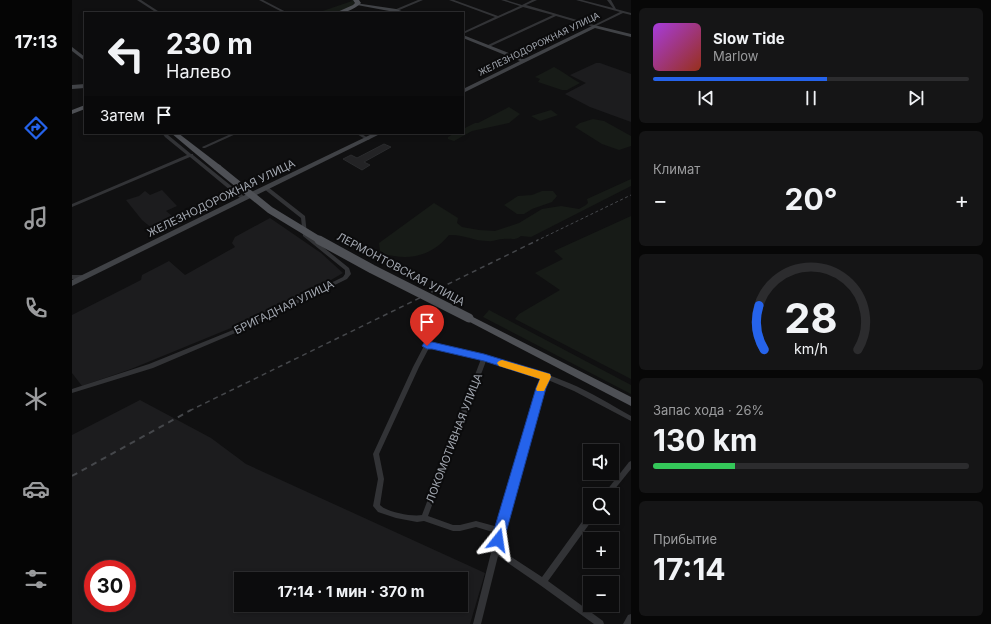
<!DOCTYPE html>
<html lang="ru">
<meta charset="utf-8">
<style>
:root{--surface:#0c0c0d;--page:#151516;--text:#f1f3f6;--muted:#9a9b9d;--line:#2c2c2e;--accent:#2563eb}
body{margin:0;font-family:Inter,sans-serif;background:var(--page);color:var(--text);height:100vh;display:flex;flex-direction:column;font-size:15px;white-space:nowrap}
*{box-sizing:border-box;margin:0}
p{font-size:13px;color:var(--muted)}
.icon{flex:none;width:22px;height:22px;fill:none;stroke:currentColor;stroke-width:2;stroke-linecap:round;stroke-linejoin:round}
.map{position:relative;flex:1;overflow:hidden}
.drawer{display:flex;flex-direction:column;gap:8px;padding:8px;background:#070707;width:360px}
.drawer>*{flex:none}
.hud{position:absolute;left:12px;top:12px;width:380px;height:122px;border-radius:0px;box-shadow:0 2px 6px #0003,0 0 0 1px var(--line);background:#0c0c0d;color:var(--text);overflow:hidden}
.controls{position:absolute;left:511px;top:444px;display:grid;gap:8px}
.controls a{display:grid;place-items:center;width:36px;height:36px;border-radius:0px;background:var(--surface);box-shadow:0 2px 6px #0003,0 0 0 1px var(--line);font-size:20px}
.speed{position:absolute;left:12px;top:560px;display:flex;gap:8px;font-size:20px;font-weight:700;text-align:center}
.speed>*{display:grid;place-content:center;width:52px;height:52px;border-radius:50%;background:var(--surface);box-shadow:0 2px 6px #0003,0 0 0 1px var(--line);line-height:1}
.speed .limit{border:6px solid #d22;background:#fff;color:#111}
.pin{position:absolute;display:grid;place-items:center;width:34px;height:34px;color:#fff;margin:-41px -17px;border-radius:50% 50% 50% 0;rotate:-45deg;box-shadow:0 0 4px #0007}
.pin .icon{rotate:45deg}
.me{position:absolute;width:44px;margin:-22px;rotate:15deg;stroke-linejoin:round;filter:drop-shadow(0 0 3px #0008)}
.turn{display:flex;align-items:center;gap:14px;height:84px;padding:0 16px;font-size:18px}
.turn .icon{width:52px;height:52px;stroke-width:2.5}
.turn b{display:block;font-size:28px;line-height:34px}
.then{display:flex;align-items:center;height:38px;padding:0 16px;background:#0003;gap:8px;font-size:15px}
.big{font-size:30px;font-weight:700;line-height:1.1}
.drawer .tile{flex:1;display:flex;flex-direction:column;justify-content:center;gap:6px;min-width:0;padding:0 14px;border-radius:6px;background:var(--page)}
.drawer .dial{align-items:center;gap:0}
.dial svg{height:104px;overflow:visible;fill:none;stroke:var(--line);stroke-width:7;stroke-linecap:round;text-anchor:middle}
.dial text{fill:var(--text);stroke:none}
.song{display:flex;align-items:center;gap:12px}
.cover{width:48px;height:48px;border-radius:6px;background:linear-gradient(135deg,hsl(280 70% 55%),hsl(10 70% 35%))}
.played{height:4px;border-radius:2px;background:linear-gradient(90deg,var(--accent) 55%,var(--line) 55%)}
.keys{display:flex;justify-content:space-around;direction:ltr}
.heat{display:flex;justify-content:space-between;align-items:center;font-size:22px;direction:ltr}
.charge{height:6px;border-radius:3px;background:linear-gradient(90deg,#34c759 26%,var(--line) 0)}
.trip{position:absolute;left:162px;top:572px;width:234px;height:40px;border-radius:0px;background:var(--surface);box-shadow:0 2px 6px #0003,0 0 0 1px var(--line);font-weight:700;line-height:40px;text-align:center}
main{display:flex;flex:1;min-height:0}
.tabs{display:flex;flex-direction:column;width:72px;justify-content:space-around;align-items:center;background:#050505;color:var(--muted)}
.tabs .icon{width:28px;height:28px}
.tabs .on{color:var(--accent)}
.tabs b{font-size:18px;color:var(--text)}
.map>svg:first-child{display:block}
.built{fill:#1c1c1e;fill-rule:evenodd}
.green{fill:#171b17}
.building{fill:#232325;stroke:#2a2b2d}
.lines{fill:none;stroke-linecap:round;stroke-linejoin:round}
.street{fill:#323336;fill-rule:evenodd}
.secondary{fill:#404246;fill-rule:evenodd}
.primary{fill:#4e5055;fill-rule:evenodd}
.rail-far2{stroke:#45474b;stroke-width:1;stroke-dasharray:3 2.5;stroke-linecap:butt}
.rail-far1{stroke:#45474b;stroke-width:1.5;stroke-dasharray:5 4;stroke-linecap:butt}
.rail{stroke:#45474b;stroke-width:2;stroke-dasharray:6 5;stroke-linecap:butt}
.primary-bridge-far1{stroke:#4e5055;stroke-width:7}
.primary-bridge{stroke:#4e5055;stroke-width:9}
.route{fill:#2563eb;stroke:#184099}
.slow{fill:#f59e0b}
.labels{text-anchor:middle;stroke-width:4;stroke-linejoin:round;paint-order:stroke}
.far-street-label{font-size:9px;fill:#a3a8b1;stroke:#0b0b0c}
.street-label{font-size:11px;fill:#a3a8b1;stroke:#0b0b0c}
</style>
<main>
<nav class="tabs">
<b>17:13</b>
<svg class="icon on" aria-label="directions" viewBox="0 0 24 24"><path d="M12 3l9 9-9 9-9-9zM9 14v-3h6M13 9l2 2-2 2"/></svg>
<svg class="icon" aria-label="music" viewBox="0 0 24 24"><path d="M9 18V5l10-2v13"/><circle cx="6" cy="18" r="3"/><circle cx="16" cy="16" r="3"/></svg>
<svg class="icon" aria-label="phone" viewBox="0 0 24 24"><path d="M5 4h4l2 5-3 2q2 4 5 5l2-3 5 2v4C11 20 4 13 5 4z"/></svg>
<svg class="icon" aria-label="climate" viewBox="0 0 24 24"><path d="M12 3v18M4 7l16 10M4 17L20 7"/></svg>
<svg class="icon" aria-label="car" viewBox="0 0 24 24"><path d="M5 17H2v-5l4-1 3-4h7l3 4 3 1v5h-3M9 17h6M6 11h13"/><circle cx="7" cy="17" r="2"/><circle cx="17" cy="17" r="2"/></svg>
<svg class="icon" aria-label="filters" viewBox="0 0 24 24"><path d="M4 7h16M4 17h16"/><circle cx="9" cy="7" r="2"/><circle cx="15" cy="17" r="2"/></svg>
</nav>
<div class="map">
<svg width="559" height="624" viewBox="0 0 559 624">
<rect width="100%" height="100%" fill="#101011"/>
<!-- built -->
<g class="built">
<path d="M524,63h4l31,11v48l-41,-15 -25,-13 21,-11 -16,-8z"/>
<path d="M90,190l15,16 -11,5 16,13 -23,10 -17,-14 -16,-20 13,-4 6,-5 5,4z"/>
<path d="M198,218l51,35 22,20 -31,18 -81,37 -100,41 -49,17 -10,-13v-58l69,-35 1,-5 27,-14 16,14 50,-28 -3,-4 3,-6z"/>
<path d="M68,400l71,38 35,26 239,109 -15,51h-398v-189zM21,569h34v34h-34zM169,579h220v26h-220z"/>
</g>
<!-- green -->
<g class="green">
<path d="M279,0h2l2,3c-9,10 -25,10 -38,10l35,-12z"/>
<path d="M482,67c10,5 16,11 26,16l-13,7h-5l-24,-8 2,-3 -5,-2z"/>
<path d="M437,107l11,7 -11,9 -37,8 -18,10 -6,-2v-2l7,-4h8v-4l12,-6h3z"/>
<path d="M479,110l7,5 -18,6 -9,-5z"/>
<path d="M521,119l11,2 27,15v10l-12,4 -17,-6 -27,-17 5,-4z"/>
<path d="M559,179v7l-100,51 -10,-1c-6,5 -11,2 -18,3 -5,0 -9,3 -15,2 -14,0 -25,-7 -39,-6 -14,17 -33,25 -55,21 -6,-1 -10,-1 -14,-5l-1,-8 55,-40 24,15 -1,5 5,4 17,3 16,1 24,-8 23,-14 19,-3 18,3 7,-4 2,-2 -1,-4z"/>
<path d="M470,191h11l4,5 -5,6 -20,7 -8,5h-7l-13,-9 14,-9 14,-1z"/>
<path d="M559,216v163l-116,-60 4,-5 41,-24 -25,-17 28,-14 -9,-8z"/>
<path d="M417,310l142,75v9l-148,-77z"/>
</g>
<!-- building -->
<path class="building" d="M312,144l7,3 -27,15 6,3 -8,5 -19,-11 8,-4 6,3z"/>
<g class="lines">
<!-- street -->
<g class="street">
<path d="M65,0h4l20,13h-4z"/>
<path d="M187,0h4l25,13h-4z"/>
<path d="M346,0h5l-26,11 -3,-1z"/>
<path d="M377,0h5l44,16 22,-10 -19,-6h5l16,5 10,-5h5l-11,5 68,20 26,-13 -44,-12h6l31,8 -6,-8h4l5,9 15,4v2l-8,-2 -29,14 -38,-11 -67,31h-1v-2l65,-30 -30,-8 -60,27v-2l32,-15z"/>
<path d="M90,133h4l2,2 23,19h2v1l52,42v2h-4l-51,-42 -118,50v-3l115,-49 -22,-18z"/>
<path d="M161,133h5l-33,15h-2l-1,-1z"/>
<path d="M283,133h5l10,6 -2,1h-1z"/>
<path d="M192,187h4l37,29 2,18 42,34 2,6 -4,5 -100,49 -94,40 -81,25v-4l77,-25 94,-38 100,-49 2,-3v-4l-42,-34 -2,-18 -37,-29z"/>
<path d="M0,275h11l3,2 -3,2h-11z"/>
<path d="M360,343c46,12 93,22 137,40 22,9 42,22 62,33v5l-57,-30 -26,-11 -4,8 -45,161 43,28 45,-62 3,-1v3h4l-1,2 -45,62 55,40 1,3h-10l-54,-39 -42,-29 -17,68h-8l23,-91 -20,-6 -16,4h-7l-29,-10 -7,1 -21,-4 -18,-6 -5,-6 5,-27 -5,-25 40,-87 11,-21 1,-1zM360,347l49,12 -59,156c-10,2 -36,-3 -42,-10l4,-26 -5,-25 40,-87 10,-19zM414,361l25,7 32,10 -5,10 -40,139 -22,-6 -16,4h-7l-25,-9z"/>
<path d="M559,461v8l-21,26h-7l26,-33z"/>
<path d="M559,614v10h-8l5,-9z"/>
</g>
<!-- secondary -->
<g class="secondary">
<path d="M283,3l41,6 11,4h-7l-43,-8 -2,-1z"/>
<path d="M522,25l37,9v3l-36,-9 -132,65v-4l57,-28 -57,-23v-3l61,24z"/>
<path d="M0,47l13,10v4l-13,-10z"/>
<path d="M13,84v4l-13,1v-4z"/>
<path d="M302,133h8l-310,153v-6l169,-83z"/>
</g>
<!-- primary -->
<g class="primary">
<path d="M281,0h6l2,3c-7,7 -17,10 -26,10l18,-8 2,-2z"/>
<path d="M13,105v4l-13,5v-4z"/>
<path d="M99,133h7l43,33v4h-6z"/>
<path d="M397,315l162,82v9l-165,-86 -2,-2 2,-2z"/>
</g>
<!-- rail-far2 -->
<path class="rail-far2" d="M464,241l95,-46"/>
<!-- rail-far1 -->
<path class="rail-far1" d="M117,411l349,-171"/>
<!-- rail -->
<path class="rail" d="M0,476l119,-66"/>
<!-- primary-bridge-far1 -->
<path class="primary-bridge-far1" d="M146,168l52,42 51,31"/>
<!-- primary-bridge -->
<path class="primary-bridge" d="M247,240l53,29 97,49"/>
</g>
<!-- route -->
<path class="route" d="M360,342l52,12 66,20 1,3 -5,11 -42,152 -2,4 -4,2 -5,-2 -2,-4 45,-152 4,-9 -56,-18 -52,-12h-5l-5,-3 2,-3z"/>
<!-- slow -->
<path class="slow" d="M430,360l48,14 1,3 -7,14h-7l-1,-2 4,-10 -41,-13 -2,-3 2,-2z"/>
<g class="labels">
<!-- far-street labels -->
<g class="far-street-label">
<text transform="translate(467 44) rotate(-26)" y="3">ЖЕЛЕЗНОДОРОЖНАЯ УЛИЦА</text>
</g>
<!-- street labels -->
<g class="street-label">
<text transform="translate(149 198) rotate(-26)" y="4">ЖЕЛЕЗНОДОРОЖНАЯ УЛИЦА</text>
<text transform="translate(329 269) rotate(28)" y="4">ЛЕРМОНТОВСКАЯ УЛИЦА</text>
<text transform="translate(212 307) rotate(-26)" y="4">БРИГАДНАЯ УЛИЦА</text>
<text transform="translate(382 438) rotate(-69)" y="4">ЛОКОМОТИВНАЯ УЛИЦА</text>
</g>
</g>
</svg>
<div class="controls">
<a><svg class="icon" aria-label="sound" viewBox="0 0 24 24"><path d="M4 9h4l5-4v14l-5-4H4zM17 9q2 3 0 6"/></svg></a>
<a><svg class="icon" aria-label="search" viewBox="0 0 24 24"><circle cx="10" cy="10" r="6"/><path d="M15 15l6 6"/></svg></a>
<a>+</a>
<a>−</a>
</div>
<div class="speed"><div class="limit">30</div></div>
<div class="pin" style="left:355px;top:346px;background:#d93025"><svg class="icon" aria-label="arrive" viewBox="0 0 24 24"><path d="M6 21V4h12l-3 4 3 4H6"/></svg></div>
<svg class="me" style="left:426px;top:540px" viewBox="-20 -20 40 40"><path d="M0-17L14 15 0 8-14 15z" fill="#2563eb" stroke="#fff" stroke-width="4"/></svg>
<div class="trip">17:14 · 1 мин · 370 m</div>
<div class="hud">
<div class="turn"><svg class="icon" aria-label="left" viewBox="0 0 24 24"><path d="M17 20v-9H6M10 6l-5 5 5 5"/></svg><div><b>230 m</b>Налево</div></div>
<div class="then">Затем<svg class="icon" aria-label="arrive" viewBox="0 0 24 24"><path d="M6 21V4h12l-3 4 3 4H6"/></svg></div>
</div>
</div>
<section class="drawer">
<div class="tile">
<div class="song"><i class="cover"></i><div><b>Slow Tide</b><p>Marlow</p></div></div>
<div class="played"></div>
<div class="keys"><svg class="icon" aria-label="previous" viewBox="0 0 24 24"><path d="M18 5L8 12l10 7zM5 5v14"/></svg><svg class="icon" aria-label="pause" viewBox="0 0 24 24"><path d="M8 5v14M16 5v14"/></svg><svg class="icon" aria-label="next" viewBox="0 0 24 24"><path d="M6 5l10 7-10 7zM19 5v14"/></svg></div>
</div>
<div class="tile"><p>Климат</p>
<div class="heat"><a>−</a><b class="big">20°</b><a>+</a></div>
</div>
<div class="tile dial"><svg viewBox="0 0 100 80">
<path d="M14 69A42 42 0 1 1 86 69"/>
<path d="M14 69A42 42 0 0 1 10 35" stroke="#2563eb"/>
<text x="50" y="56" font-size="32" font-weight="700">28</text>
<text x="50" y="72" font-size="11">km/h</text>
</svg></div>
<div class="tile"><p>Запас хода · 26%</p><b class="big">130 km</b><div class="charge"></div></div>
<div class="tile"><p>Прибытие</p><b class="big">17:14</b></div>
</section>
</main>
